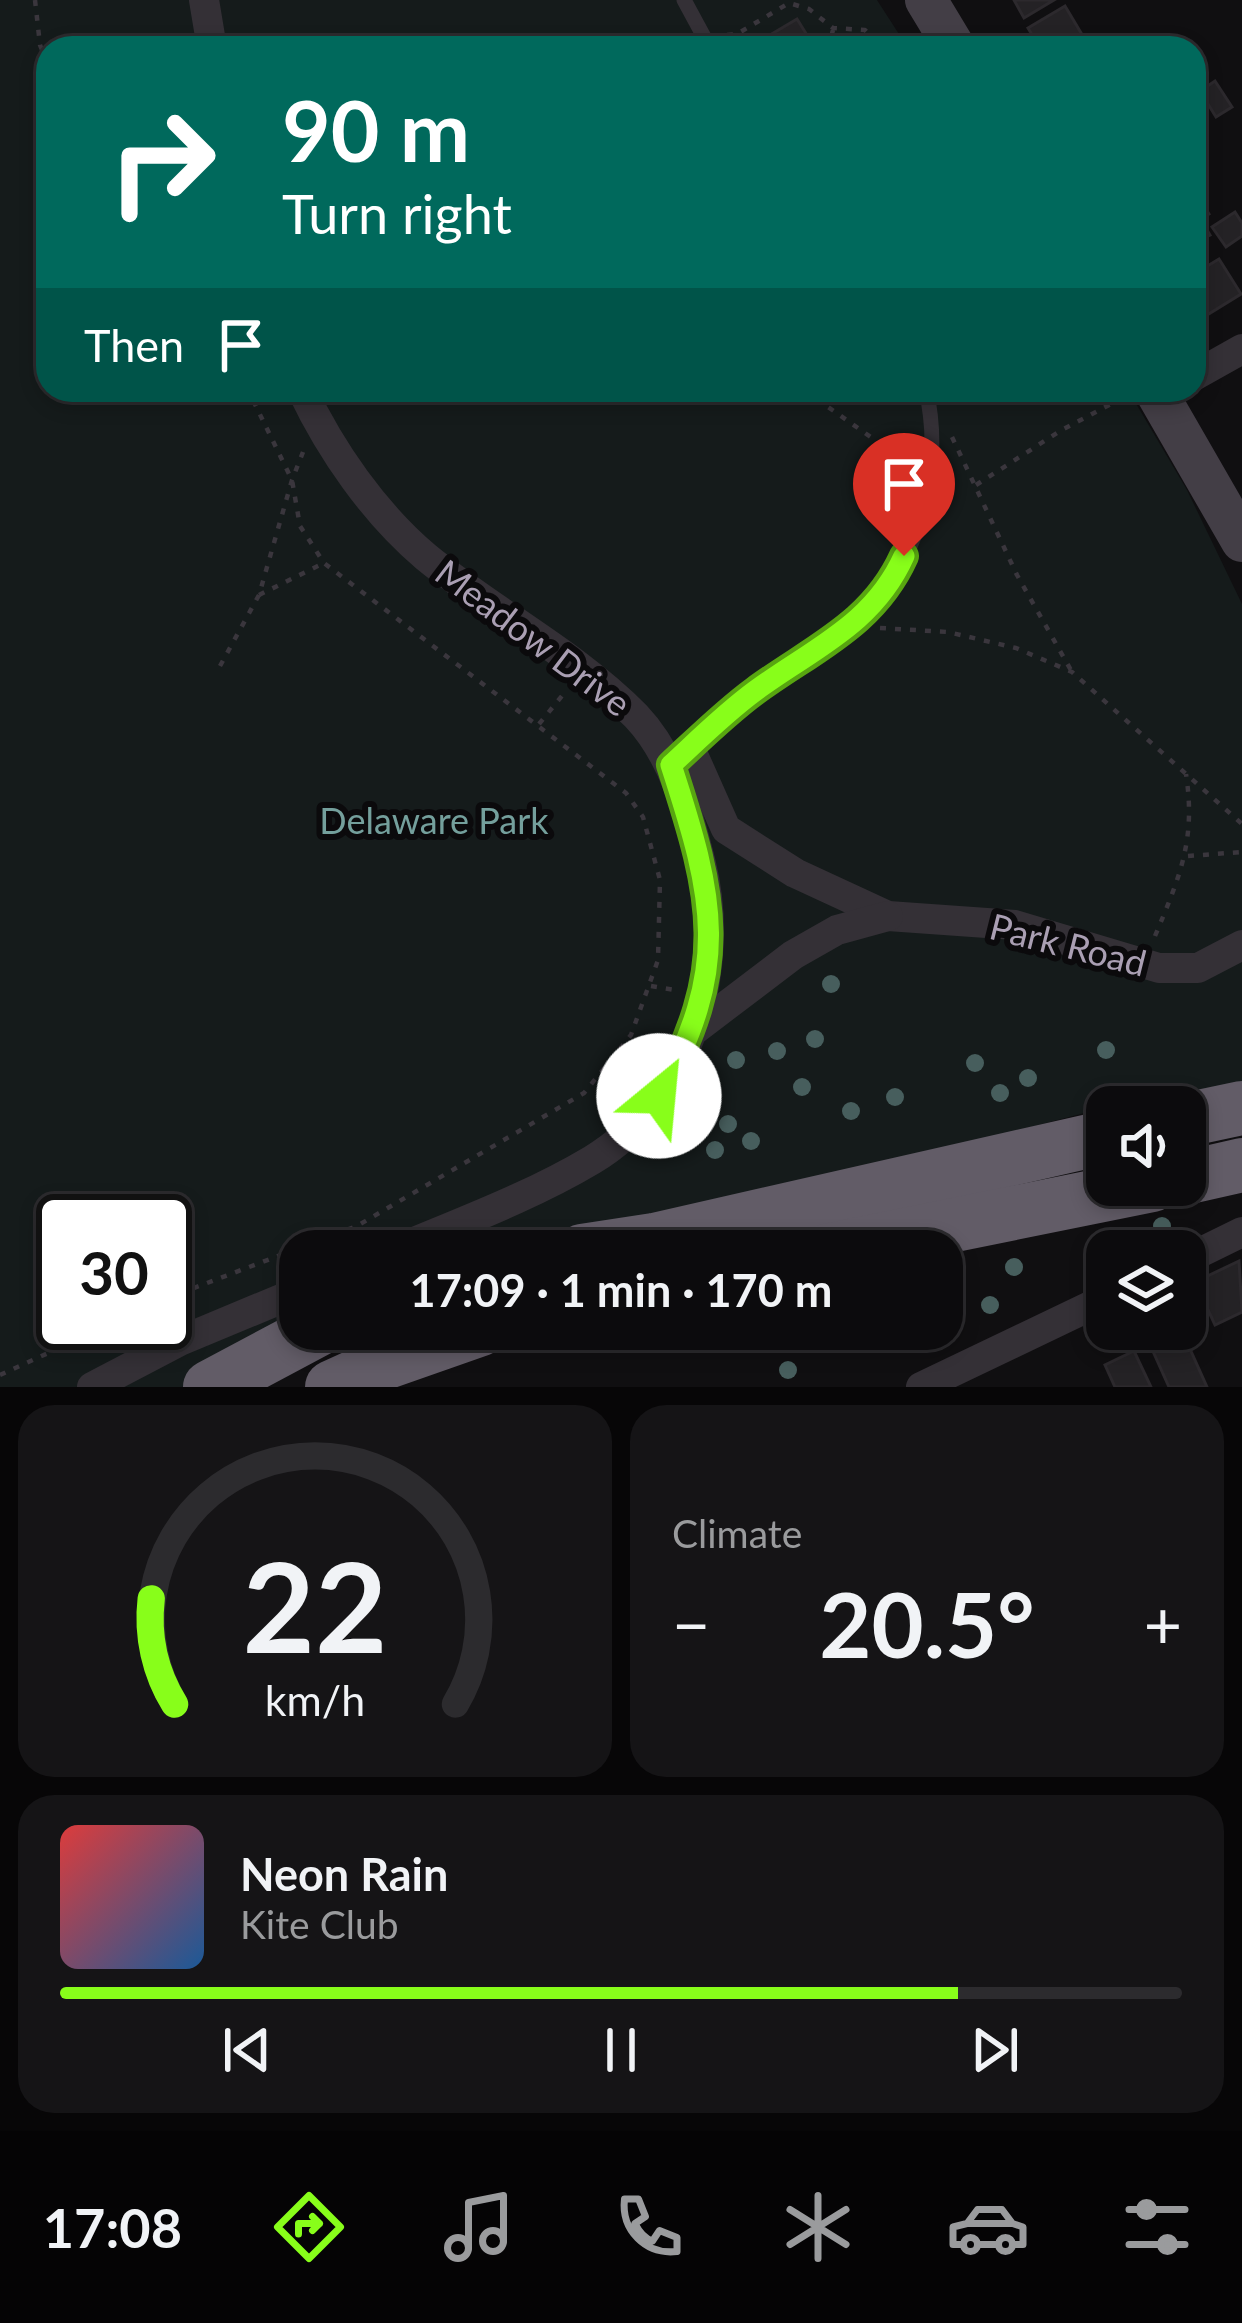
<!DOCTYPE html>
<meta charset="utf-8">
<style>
:root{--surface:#0c0b0d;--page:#151416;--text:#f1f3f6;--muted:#9a9b9d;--line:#2c2b2e;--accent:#88fe1a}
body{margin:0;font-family:Lato,sans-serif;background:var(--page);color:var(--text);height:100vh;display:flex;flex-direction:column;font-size:45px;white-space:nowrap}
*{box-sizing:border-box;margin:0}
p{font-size:39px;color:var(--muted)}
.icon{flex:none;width:66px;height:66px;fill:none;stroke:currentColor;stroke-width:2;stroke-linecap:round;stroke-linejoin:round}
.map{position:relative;height:1387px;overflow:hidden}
.details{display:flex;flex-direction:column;gap:18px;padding:18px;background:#070607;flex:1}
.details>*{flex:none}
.top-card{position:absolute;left:36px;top:36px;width:1170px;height:366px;border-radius:36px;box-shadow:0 6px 18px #0003,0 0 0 3px var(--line);background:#00695c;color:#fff;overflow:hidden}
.fabs{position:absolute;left:1086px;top:1086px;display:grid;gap:24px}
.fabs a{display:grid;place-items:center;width:120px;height:120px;border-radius:24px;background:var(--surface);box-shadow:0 6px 18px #0003,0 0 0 3px var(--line);font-size:60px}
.speed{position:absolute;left:36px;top:1194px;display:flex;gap:24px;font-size:60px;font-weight:700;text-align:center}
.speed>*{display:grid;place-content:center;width:156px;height:156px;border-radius:50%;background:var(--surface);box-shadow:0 6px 18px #0003,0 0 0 3px var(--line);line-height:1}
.speed .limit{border:6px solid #111;border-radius:18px;background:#fff;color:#111}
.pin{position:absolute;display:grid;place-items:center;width:102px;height:102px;color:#fff;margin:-123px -51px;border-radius:50% 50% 50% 0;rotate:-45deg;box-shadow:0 0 12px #0007}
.pin .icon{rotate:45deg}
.me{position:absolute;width:132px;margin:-66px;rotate:28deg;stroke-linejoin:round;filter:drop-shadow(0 0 9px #0008)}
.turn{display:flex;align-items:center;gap:42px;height:252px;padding:0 48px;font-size:54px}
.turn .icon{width:156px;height:156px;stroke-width:2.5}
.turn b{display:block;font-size:84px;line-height:102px}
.then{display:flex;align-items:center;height:114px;padding:0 48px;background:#0003;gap:24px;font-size:45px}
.big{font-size:90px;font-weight:700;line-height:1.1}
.details .tile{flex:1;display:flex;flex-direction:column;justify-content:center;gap:18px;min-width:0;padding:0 42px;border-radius:36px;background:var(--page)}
.details .dial{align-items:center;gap:0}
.dial svg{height:312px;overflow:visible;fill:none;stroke:var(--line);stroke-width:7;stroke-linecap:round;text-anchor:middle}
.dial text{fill:var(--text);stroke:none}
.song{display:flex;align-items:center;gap:36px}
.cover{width:144px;height:144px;border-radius:18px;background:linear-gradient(135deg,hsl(0 70% 55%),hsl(210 70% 35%))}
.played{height:12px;border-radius:6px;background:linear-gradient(90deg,var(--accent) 80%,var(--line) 80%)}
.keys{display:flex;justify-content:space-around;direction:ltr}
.heat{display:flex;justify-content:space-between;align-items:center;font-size:66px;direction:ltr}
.details .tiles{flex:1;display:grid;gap:18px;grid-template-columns:1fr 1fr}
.tile:last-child{grid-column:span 2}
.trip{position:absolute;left:279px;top:1230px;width:684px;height:120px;border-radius:36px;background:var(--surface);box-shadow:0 6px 18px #0003,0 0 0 3px var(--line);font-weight:700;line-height:120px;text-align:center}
.dock{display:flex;height:192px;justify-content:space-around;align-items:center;background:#050405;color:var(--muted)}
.dock .icon{width:84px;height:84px}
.dock .active{color:var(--accent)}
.dock b{font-size:54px;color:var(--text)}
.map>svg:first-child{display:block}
.green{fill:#151b1b;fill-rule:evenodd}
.building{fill:#242225;stroke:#2c292d;stroke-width:3}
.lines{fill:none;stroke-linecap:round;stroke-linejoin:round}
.path{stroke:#3a363d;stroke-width:4.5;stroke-dasharray:6 9;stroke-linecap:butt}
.lane{stroke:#343036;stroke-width:15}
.street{stroke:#343036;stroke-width:30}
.secondary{stroke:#433e46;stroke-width:42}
.highway{stroke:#625c67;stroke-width:54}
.tree{fill:#475e5d}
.route-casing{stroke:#58a511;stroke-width:30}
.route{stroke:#88fe1a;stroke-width:21}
.labels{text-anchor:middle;stroke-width:12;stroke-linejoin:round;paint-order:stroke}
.street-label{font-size:36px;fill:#aa9fb3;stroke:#0b0a0c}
.park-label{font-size:36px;fill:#749f9c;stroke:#0b0a0c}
</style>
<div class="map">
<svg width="1242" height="1387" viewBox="0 0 1242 1387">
<rect width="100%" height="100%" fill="#100f11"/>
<!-- green -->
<path class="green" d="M0,0h877l31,48h-860v342h1080l59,100 55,114v478l-135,25 -228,60 -379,84h-200v75l-116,61h-184zM63,1221h102v102h-102z"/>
<!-- building -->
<g class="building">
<path d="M1014,0h40l-30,18z"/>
<path d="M1065,6l25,42h-50l-12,-20z"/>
<path d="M797,19l18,29h-67z"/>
<path d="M1215,81l17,26 -16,10 -16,-26z"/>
<path d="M1200,199l9,15 -8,5 9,16 -16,8v-41z"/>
<path d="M1235,212l7,11v13l-16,11 -14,-20z"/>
<path d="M1219,259l22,35 -47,29v-49z"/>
<path d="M1239,1261l3,51 -27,13 -20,-43z"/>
<path d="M1143,1329h38l26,58h-38z"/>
<path d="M1134,1351l17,36h-36l-10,-22z"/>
</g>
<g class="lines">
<!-- path -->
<g class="path">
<path d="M35,0l5,45 8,19"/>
<path d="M727,35l10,-1 52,-31 20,6 24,19 32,2 17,18"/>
<path d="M828,48l5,-18"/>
<path d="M804,390l78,55 25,35"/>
<path d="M952,437l65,138 55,97"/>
<path d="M976,485l84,-54 66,-35"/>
<path d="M259,595l65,-32"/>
<path d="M880,628l68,4 68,16 56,24 170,152"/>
<path d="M220,666l39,-71 33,-115 11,-28"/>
<path d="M539,724l27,-33"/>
<path d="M1188,856l54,-4"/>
<path d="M1155,936c25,-60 41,-96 31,-162"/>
<path d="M651,986l24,4"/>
<path d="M165,1299l192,-73 227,-133 47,-58 27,-75 2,-80 -17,-63 -17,-24 -302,-230 -24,-37 -8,-46 -44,-90"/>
<path d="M0,1375l114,-52"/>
</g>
<!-- lane -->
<g class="lane">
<path d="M684,0l26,48"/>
<path d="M687,751c21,-18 41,-39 62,-56 32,-26 70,-42 101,-68 67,-55 95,-154 76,-237"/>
</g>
<!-- street -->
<g class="street">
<path d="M204,0l8,48"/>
<path d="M1194,376l48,-27"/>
<path d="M302,390c29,61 72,123 124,167 68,56 148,96 210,159 38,40 52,96 65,148 26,105 -12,238 -109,296 -62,37 -133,63 -199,91"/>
<path d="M690,748l36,81 69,44 93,43 127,9 144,43h39l44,-23"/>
<path d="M693,1031l100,-76 44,-25 51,-14"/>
<path d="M1185,1260l57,-28"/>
<path d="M92,1387l88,-46 120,-50"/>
<path d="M921,1387l186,-89"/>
</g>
<!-- secondary -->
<g class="secondary">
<path d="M926,0l29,48"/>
<path d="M1155,390l87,151"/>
</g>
<!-- highway -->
<g class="highway">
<path d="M1185,1120l57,-12"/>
<path d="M1185,1178l57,-13"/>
<path d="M582,1251l72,-11 453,-103"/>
<path d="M826,1251l326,-66"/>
<path d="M210,1387l109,-58"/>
<path d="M332,1387l55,-25 94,-33"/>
</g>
</g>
<!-- trees -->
<g class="tree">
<circle cx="831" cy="984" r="9"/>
<circle cx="815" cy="1039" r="9"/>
<circle cx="1106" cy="1050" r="9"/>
<circle cx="777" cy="1051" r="9"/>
<circle cx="736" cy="1060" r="9"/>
<circle cx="975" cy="1063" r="9"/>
<circle cx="1028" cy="1078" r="9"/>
<circle cx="802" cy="1087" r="9"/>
<circle cx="1000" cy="1093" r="9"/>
<circle cx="895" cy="1097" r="9"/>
<circle cx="851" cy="1111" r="9"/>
<circle cx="728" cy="1124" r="9"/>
<circle cx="751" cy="1141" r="9"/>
<circle cx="715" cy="1150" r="9"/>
<circle cx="1162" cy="1226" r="9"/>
<circle cx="1014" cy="1267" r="9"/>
<circle cx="990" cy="1305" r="9"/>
<circle cx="788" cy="1370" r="9"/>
</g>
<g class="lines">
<defs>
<path id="route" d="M659,1096c72,-129 56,-196 12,-331 27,-25 54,-52 84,-74 57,-42 118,-66 149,-135"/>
</defs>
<!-- route casing -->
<use href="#route" class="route-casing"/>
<!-- route -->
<use href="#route" class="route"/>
</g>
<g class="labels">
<!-- street labels -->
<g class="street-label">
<text transform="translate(533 638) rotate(37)" y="13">Meadow Drive</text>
<text transform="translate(1068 945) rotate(14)" y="13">Park Road</text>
</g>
<!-- park labels -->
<g class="park-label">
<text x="434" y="834">Delaware Park</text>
</g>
</g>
</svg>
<div class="fabs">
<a><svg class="icon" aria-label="sound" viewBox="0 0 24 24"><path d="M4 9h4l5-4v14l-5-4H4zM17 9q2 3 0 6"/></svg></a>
<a><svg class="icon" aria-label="layers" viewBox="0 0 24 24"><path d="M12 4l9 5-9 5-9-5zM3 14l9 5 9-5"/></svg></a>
</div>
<div class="speed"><div class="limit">30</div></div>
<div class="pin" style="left:904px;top:556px;background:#d93025"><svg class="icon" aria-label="arrive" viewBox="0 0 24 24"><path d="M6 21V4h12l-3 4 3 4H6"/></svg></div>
<svg class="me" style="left:659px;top:1096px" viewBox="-20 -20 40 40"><circle r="19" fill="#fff"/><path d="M0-13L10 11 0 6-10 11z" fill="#88fe1a"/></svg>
<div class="trip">17:09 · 1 min · 170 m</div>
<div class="top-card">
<div class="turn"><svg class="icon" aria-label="right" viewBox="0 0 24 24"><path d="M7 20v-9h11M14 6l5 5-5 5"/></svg><div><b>90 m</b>Turn right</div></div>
<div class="then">Then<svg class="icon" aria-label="arrive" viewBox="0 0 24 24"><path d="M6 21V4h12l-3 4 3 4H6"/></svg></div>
</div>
</div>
<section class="details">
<div class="tiles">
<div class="tile dial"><svg viewBox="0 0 100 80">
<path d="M14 69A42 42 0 1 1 86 69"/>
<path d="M14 69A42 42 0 0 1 8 42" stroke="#88fe1a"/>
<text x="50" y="56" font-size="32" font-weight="700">22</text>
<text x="50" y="72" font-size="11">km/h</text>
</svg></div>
<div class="tile"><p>Climate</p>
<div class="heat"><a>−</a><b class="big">20.5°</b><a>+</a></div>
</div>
<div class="tile">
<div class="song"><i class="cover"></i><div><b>Neon Rain</b><p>Kite Club</p></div></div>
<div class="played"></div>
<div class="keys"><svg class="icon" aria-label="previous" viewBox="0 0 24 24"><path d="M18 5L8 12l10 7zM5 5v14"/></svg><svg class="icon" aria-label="pause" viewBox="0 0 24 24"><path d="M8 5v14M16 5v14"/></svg><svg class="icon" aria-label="next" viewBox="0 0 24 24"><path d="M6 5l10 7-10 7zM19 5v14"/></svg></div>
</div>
</div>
</section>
<nav class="dock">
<b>17:08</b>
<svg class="icon active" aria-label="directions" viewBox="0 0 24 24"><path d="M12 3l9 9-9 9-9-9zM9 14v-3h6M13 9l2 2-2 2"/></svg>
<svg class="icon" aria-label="music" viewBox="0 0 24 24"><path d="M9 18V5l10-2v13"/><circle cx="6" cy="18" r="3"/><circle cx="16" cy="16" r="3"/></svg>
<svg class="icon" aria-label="phone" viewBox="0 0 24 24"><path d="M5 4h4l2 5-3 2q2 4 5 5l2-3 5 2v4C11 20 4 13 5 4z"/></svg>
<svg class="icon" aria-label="climate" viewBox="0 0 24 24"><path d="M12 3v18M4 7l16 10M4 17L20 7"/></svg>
<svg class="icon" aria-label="car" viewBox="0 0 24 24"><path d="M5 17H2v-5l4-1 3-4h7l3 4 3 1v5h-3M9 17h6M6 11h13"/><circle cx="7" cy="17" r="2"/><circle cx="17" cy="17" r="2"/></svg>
<svg class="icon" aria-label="filters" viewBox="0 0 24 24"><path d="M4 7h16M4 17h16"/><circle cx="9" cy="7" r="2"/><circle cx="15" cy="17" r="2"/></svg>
</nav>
